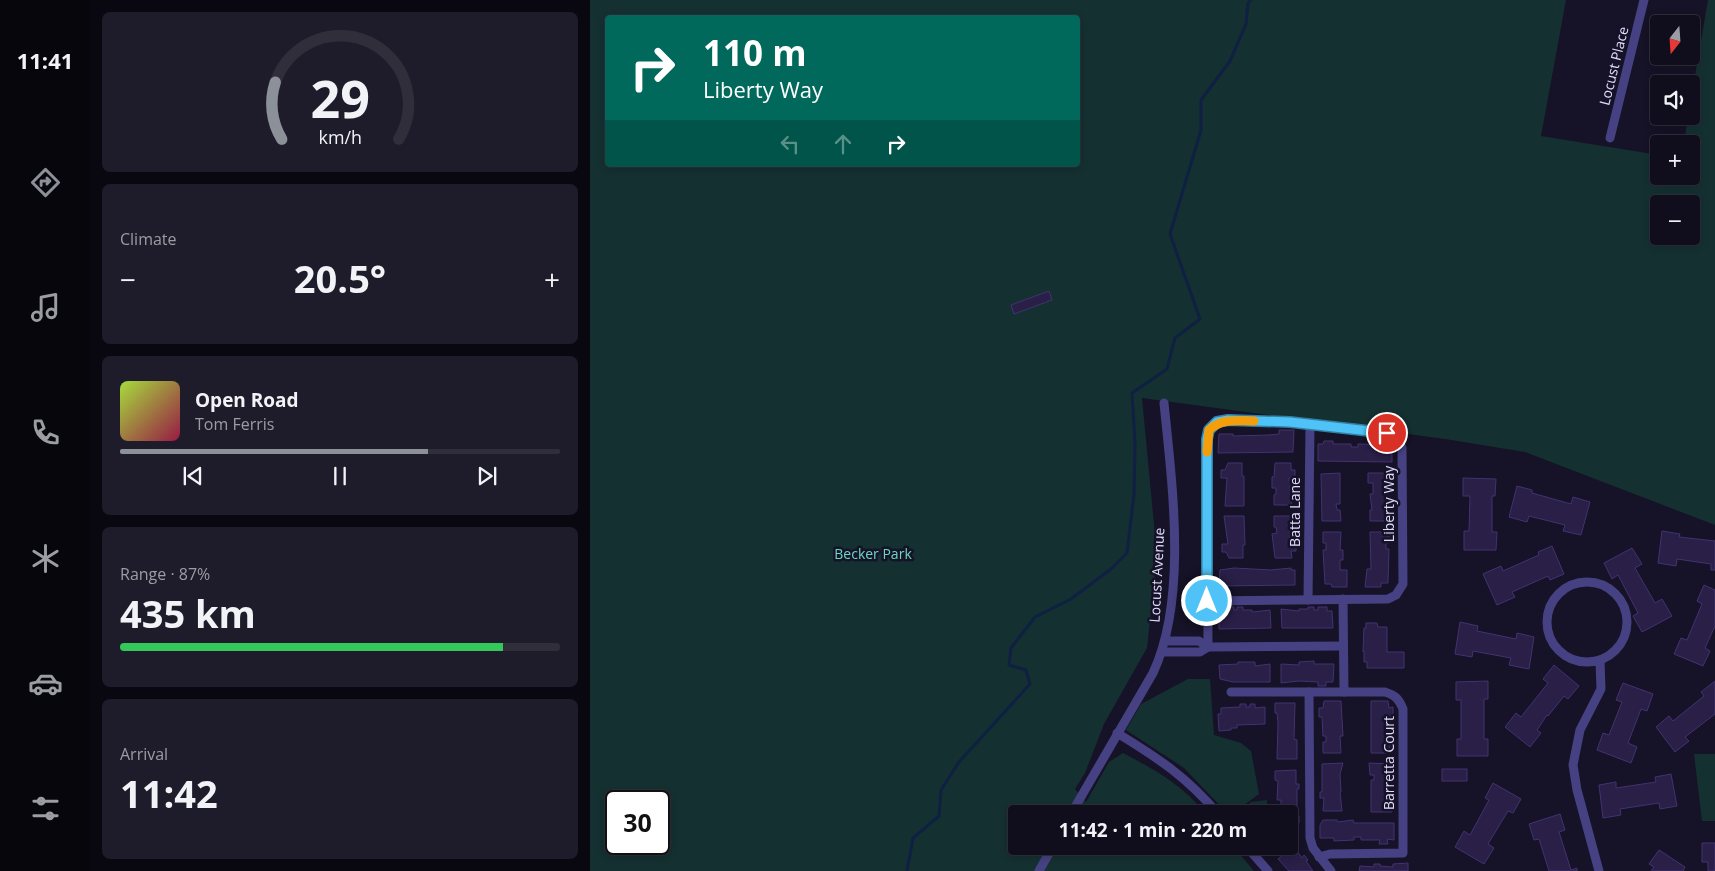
<!DOCTYPE html>
<meta charset="utf-8">
<style>
:root{--surface:#100e1d;--page:#1e1c2a;--text:#f1f3f6;--muted:#9c9ca4;--line:#302e3b;--accent:#8c9099}
body{margin:0;font-family:"Open Sans",sans-serif;background:var(--page);color:var(--text);height:100vh;display:flex;flex-direction:column;font-size:19px;white-space:nowrap}
*{box-sizing:border-box;margin:0}
p{font-size:16px;color:var(--muted)}
.icon{flex:none;width:28px;height:28px;fill:none;stroke:currentColor;stroke-width:2;stroke-linecap:round;stroke-linejoin:round}
.map{position:relative;flex:1;overflow:hidden}
.panel{display:flex;flex-direction:column;gap:12px;padding:12px;background:#090810;width:500px}
.panel>*{flex:none}
.top-card{position:absolute;left:15px;top:15px;width:475px;height:152px;border-radius:5px;box-shadow:0 2px 8px #0003,0 0 0 1px var(--line);background:#00695c;color:#fff;overflow:hidden}
.needle{width:32px;rotate:197deg}
.tools{position:absolute;left:1060px;top:15px;display:grid;gap:10px}
.tools a{display:grid;place-items:center;width:50px;height:50px;border-radius:5px;background:var(--surface);box-shadow:0 2px 8px #0003,0 0 0 1px var(--line);font-size:25px}
.speed{position:absolute;left:15px;top:790px;display:flex;gap:10px;font-size:25px;font-weight:700;text-align:center}
.speed>*{display:grid;place-content:center;width:65px;height:65px;border-radius:50%;background:var(--surface);box-shadow:0 2px 8px #0003,0 0 0 1px var(--line);line-height:1}
.speed .limit{border:2px solid #111;border-radius:8px;background:#fff;color:#111}
.pin{position:absolute;display:grid;place-items:center;width:42px;height:42px;color:#fff;margin:-21px;border:2px solid #fff;border-radius:50%;box-shadow:0 1px 5px #0007}
.me{position:absolute;width:55px;margin:-28px;rotate:0deg;stroke-linejoin:round;filter:drop-shadow(0 0 4px #0008)}
.turn{display:flex;align-items:center;gap:18px;height:105px;padding:0 15px;font-size:22px}
.turn .icon{width:65px;height:65px;stroke-width:2.5}
.turn b{display:block;font-size:35px;line-height:42px}
.lanes{display:flex;align-items:center;height:48px;padding:0 15px;background:#0003;justify-content:center;gap:25px;direction:ltr}
.lanes .off{opacity:.35}
.big{font-size:38px;font-weight:700;line-height:1.1}
.panel .card{flex:1;display:flex;flex-direction:column;justify-content:center;gap:8px;min-width:0;padding:0 18px;border-radius:8px;background:var(--page)}
.panel .dial{align-items:center;gap:0}
.dial svg{height:130px;overflow:visible;fill:none;stroke:var(--line);stroke-width:7;stroke-linecap:round;text-anchor:middle}
.dial text{fill:var(--text);stroke:none}
.song{display:flex;align-items:center;gap:15px}
.cover{width:60px;height:60px;border-radius:8px;background:linear-gradient(135deg,hsl(80 70% 55%),hsl(340 70% 35%))}
.played{height:5px;border-radius:2px;background:linear-gradient(90deg,var(--accent) 70%,var(--line) 70%)}
.keys{display:flex;justify-content:space-around;direction:ltr}
.heat{display:flex;justify-content:space-between;align-items:center;font-size:28px;direction:ltr}
.charge{height:8px;border-radius:4px;background:linear-gradient(90deg,#34c759 87%,var(--line) 0)}
.trip{position:absolute;left:418px;top:805px;width:290px;height:50px;border-radius:5px;background:var(--surface);box-shadow:0 2px 8px #0003,0 0 0 1px var(--line);font-weight:700;line-height:50px;text-align:center}
main{display:flex;flex:1;min-height:0}
.tab-bar{display:flex;flex-direction:column;width:90px;justify-content:space-around;align-items:center;background:#06060c;color:var(--muted)}
.tab-bar .icon{width:35px;height:35px}
.tab-bar .on{color:var(--accent)}
.tab-bar b{font-size:22px;color:var(--text)}
.map>svg:first-child{display:block}
.green{fill:#153031;fill-rule:evenodd}
.lines{fill:none;stroke-linecap:round;stroke-linejoin:round}
.stream{stroke:#0f2043;stroke-width:3}
.building{fill:#291f47;stroke:#423371}
.minor{stroke:#464182;stroke-width:9}
.route-casing{stroke:#337fa1;stroke-width:12}
.route{stroke:#4fc3f7;stroke-width:9}
.slow{stroke:#f59e0b;stroke-width:9}
.labels{text-anchor:middle;stroke-width:5;stroke-linejoin:round;paint-order:stroke}
.street-label{font-size:14px;fill:#e0dbfc;stroke:#161227}
.park-label{font-size:14px;fill:#6bd7c1;stroke:#161227}
</style>
<main>
<nav class="tab-bar">
<b>11:41</b>
<svg class="icon on" aria-label="directions" viewBox="0 0 24 24"><path d="M12 3l9 9-9 9-9-9zM9 14v-3h6M13 9l2 2-2 2"/></svg>
<svg class="icon" aria-label="music" viewBox="0 0 24 24"><path d="M9 18V5l10-2v13"/><circle cx="6" cy="18" r="3"/><circle cx="16" cy="16" r="3"/></svg>
<svg class="icon" aria-label="phone" viewBox="0 0 24 24"><path d="M5 4h4l2 5-3 2q2 4 5 5l2-3 5 2v4C11 20 4 13 5 4z"/></svg>
<svg class="icon" aria-label="climate" viewBox="0 0 24 24"><path d="M12 3v18M4 7l16 10M4 17L20 7"/></svg>
<svg class="icon" aria-label="car" viewBox="0 0 24 24"><path d="M5 17H2v-5l4-1 3-4h7l3 4 3 1v5h-3M9 17h6M6 11h13"/><circle cx="7" cy="17" r="2"/><circle cx="17" cy="17" r="2"/></svg>
<svg class="icon" aria-label="filters" viewBox="0 0 24 24"><path d="M4 7h16M4 17h16"/><circle cx="9" cy="7" r="2"/><circle cx="15" cy="17" r="2"/></svg>
</nav>
<section class="panel">
<div class="card dial"><svg viewBox="0 0 100 80">
<path d="M14 69A42 42 0 1 1 86 69"/>
<path d="M14 69A42 42 0 0 1 10 34" stroke="#8c9099"/>
<text x="50" y="56" font-size="32" font-weight="700">29</text>
<text x="50" y="72" font-size="11">km/h</text>
</svg></div>
<div class="card"><p>Climate</p>
<div class="heat"><a>−</a><b class="big">20.5°</b><a>+</a></div>
</div>
<div class="card">
<div class="song"><i class="cover"></i><div><b>Open Road</b><p>Tom Ferris</p></div></div>
<div class="played"></div>
<div class="keys"><svg class="icon" aria-label="previous" viewBox="0 0 24 24"><path d="M18 5L8 12l10 7zM5 5v14"/></svg><svg class="icon" aria-label="pause" viewBox="0 0 24 24"><path d="M8 5v14M16 5v14"/></svg><svg class="icon" aria-label="next" viewBox="0 0 24 24"><path d="M6 5l10 7-10 7zM19 5v14"/></svg></div>
</div>
<div class="card"><p>Range · 87%</p><b class="big">435 km</b><div class="charge"></div></div>
<div class="card"><p>Arrival</p><b class="big">11:42</b></div>
</section>
<div class="map">
<svg width="1125" height="871" viewBox="0 0 1125 871">
<rect width="100%" height="100%" fill="#161227"/>
<!-- green -->
<g class="green">
<path d="M0,0h976l-25,136 118,19v21h32v-32h-7l4,-28h3v-17l17,-99h7v525l-190,-73 -80,-13 -303,-41 15,158 -10,92 -43,76 -19,49 -10,16 11,13 23,-40 14,-9c34,18 58,31 83,61h-190v32h217l21,25h-664zM18,18h470v147h-470zM1069,204h32v32h-32zM26,801h43v43h-43z"/>
<path d="M598,679h22l4,56 27,8 10,8 8,43 -27,20h-4l-44,-46 -58,-38 15,-26z"/>
<path d="M1104,754h21v67h-13z"/>
<path d="M677,800v14h-22v-7l6,-5z"/>
</g>
<g class="lines">
<!-- stream -->
<path class="stream" d="M317,871l6,-33 26,-22 2,-26 18,-28 71,-78 -4,-14 -17,-5 2,-17 24,-31 36,-18 40,-30 16,-16 7,-59 1,-51 -3,-50 35,-24 8,-31 25,-19 -30,-85 31,-104v-30l29,-39 16,-37 2,-21 3,-3"/>
</g>
<!-- building -->
<g class="building">
<path d="M459,291l3,9 -38,14 -3,-9z"/>
<path d="M689,430h15l-1,22 -75,1 1,-19h14v2l36,-1 10,-1z"/>
<path d="M734,441h9v3h18v3h7v-3l34,1v17l-74,-1v-17h5z"/>
<path d="M638,463h14v13h2v30h-19l2,-28h-6v-8h4z"/>
<path d="M685,463h16v7h4v8h-6v3h4v6h-4l3,18h-18v-10l2,-1v-6h-4v-11h2z"/>
<path d="M750,473v31h-4l1,6h3l1,11h-19l-1,-47z"/>
<path d="M778,473h20v48h-18v-11h2l-2,-16h3v-11h-5z"/>
<path d="M873,478l33,1 -1,17h-3v36h5l-1,18h-32v-19h5l1,-35h-7z"/>
<path d="M927,486l15,4v3l39,11 2,-7 17,5 -9,33 -18,-4 2,-6 -36,-9 -2,6 -18,-5z"/>
<path d="M634,516h20l1,29h-2v13h-14l-3,-6h-4v-8h6z"/>
<path d="M684,516h19v11h-3v17h6v7h-5l1,7h-17l-3,-24 5,-1 -1,-6h-2z"/>
<path d="M1072,531l18,3 -1,3 36,4v29h-4v-6l-34,-5 -1,7 -18,-3z"/>
<path d="M733,532h18l-1,18h3v10h-3v10h7v17h-15l-1,-3h-6l-2,-34h3v-7h-3z"/>
<path d="M780,532h19v11h-3v6h3l-1,34h-7v4h-16l2,-18h4z"/>
<path d="M962,546l12,28 -14,6 -2,-4 -36,16 3,5 -18,8 -14,-31 18,-8 2,5 36,-16 -1,-3z"/>
<path d="M1042,548l10,16 -7,4 20,35 7,-4 10,17 -30,16 -9,-16 5,-3 -20,-38 -6,4 -8,-16z"/>
<path d="M644,568l37,2 20,-2v2h4v15l-76,1 1,-16z"/>
<path d="M1114,585l11,5v36l-10,22 5,3 -7,15 -29,-12 7,-16 6,2 15,-36 -5,-3z"/>
<path d="M636,607h8v3h3v-3h6v3h9v2l18,-2 1,18 -52,1v-18h7z"/>
<path d="M718,607h6v3h4v-3h9v4h5l1,17h-51l-1,-19 18,2v-2h9z"/>
<path d="M870,622l18,4 -1,5 39,8 1,-6 17,4 -5,32 -20,-4 2,-7 -38,-7 -1,6 -17,-3z"/>
<path d="M776,623h11l1,4h9v25h17v16h-37v-6h-3v-11l-1,1 1,-24h2z"/>
<path d="M724,661v3h20l-1,18h-7v4h-8v-4l-19,-1 -18,2v-19l18,1v-3z"/>
<path d="M648,662h17v4l15,-2v18h-37l-13,-3 -1,-14 19,-1z"/>
<path d="M964,665l25,21 -11,13 -4,-3 -16,20 -1,-1 -10,15 4,3 -11,14 -25,-20 11,-14 5,4 27,-34 -5,-4z"/>
<path d="M898,681v18h-4v40h4v17h-31v-17h4v-39h-5v-18z"/>
<path d="M1125,681v33l-30,23 4,4 -14,11 -19,-25 13,-11 4,5 31,-25 -3,-4z"/>
<path d="M1033,683l30,11 -6,17 -6,-2 -13,34 9,4 -6,16 -34,-13 6,-17 6,2 13,-33 -6,-2z"/>
<path d="M734,701h17l2,35h-3l1,17h-18v-11h3v-6h-3l-1,-19h-3v-9h4z"/>
<path d="M781,701h17l1,7 4,-1v9h-4v2h4l-2,16 -3,1v6l2,2v10h-19z"/>
<path d="M685,703h20l-1,36 3,1v19h-20l1,-36 -1,-10h-2z"/>
<path d="M650,704h6v3h4v-3h5v4l10,-1v17l-28,1v3h-6v2l-12,1 -1,-17h3v-6l19,-1z"/>
<path d="M753,763l-3,11 1,18h-1l2,19h-19l1,-13h-4v-6h2v-28z"/>
<path d="M779,763l22,1v27h3v8h-4l2,13h-21v-32h3v-5h-4z"/>
<rect x="852" y="769" width="25" height="12"/>
<path d="M706,770v14h3v5h-2v27h2v7h-3l1,12 -8,1v-22h-11v-8l3,1v-7h-4l1,-19 -3,-1v-9z"/>
<path d="M1081,774l6,32 -17,3 -1,-6 -39,6 1,6 -18,3 -4,-33 17,-3v6l40,-6 -1,-5z"/>
<path d="M903,783l28,16 -8,14 -5,-2 -20,33 6,4 -10,16 -29,-17 9,-16 6,4 19,-35 -4,-2z"/>
<path d="M970,814l5,16 -6,2 12,38 6,-2v3h-28l-10,-32 -5,1 -5,-16z"/>
<path d="M733,820h14l1,2 15,-2 1,3h40v17l-7,-1 1,5h-9l1,-4h-19v-3h-7v3l-20,1v-3h-14v-13z"/>
<path d="M1112,843h13v28h-7v-9h-6z"/>
<path d="M703,846l9,12 2,-3 4,5 -2,1 7,10h-24l-11,-12z"/>
<path d="M1069,850l26,17 -2,4h-32l3,-4 -5,-3z"/>
<path d="M818,863v8h-49l1,-5 14,1v-3h6v2l13,1v-3z"/>
</g>
<g class="lines">
<!-- minor -->
<g class="minor">
<path d="M1020,138l34,-138"/>
<circle cx="997" cy="622" r="40"/>
<path d="M753,599l1,93"/>
<path d="M718,600l2,-175"/>
<path d="M617,601l181,-2 8,-4 7,-11 -1,-136c-3,-9 -6,-12 -15,-15 -28,-3 -152,-20 -170,-10 -7,4 -9,9 -10,16l1,208"/>
<path d="M575,641h34l9,6 135,-1"/>
<path d="M572,652h38l8,-5"/>
<path d="M641,692h154c10,3 14,7 18,17v144l-73,1 -11,3"/>
<path d="M719,692l1,146 3,10 18,23"/>
<path d="M527,733c41,25 70,44 101,81"/>
<path d="M481,814l82,-141c35,-75 19,-189 11,-270"/>
<path d="M656,846l22,25"/>
<path d="M449,871l14,-25"/>
<path d="M1009,871l-22,-81 -4,-25 7,-35 21,-41 -1,-28"/>
</g>
</g>
<g class="lines">
<defs>
<path id="route" d="M617,601v-162l2,-9 8,-8 11,-2 62,2 97,11"/>
</defs>
<!-- route casing -->
<use href="#route" class="route-casing"/>
<!-- route -->
<use href="#route" class="route"/>
<!-- slow -->
<path class="slow" d="M617,452l2,-22c13,-12 28,-9 45,-9"/>
</g>
<g class="labels">
<!-- street labels -->
<g class="street-label">
<text transform="translate(1024 66) rotate(-76)" y="5">Locust Place</text>
<text transform="translate(799 504) rotate(-90)" y="5">Liberty Way</text>
<text transform="translate(705 512) rotate(-90)" y="5">Batta Lane</text>
<text transform="translate(567 575) rotate(-87)" y="5">Locust Avenue</text>
<text transform="translate(799 763) rotate(-90)" y="5">Barretta Court</text>
</g>
<!-- park labels -->
<g class="park-label">
<text x="283" y="559">Becker Park</text>
</g>
</g>
</svg>
<div class="tools">
<a><svg class="needle" viewBox="-14 -14 28 28"><path d="M0-13l5 13h-10z" fill="#e53935"/><path d="M0 13l5-13h-10z" fill="#9c9ca4"/></svg></a>
<a><svg class="icon" aria-label="sound" viewBox="0 0 24 24"><path d="M4 9h4l5-4v14l-5-4H4zM17 9q2 3 0 6"/></svg></a>
<a>+</a>
<a>−</a>
</div>
<div class="speed"><div class="limit">30</div></div>
<div class="pin" style="left:797px;top:433px;background:#d93025"><svg class="icon" aria-label="arrive" viewBox="0 0 24 24"><path d="M6 21V4h12l-3 4 3 4H6"/></svg></div>
<svg class="me" style="left:617px;top:601px" viewBox="-20 -20 40 40"><circle r="17" fill="#4fc3f7" stroke="#fff" stroke-width="3"/><path d="M0-11L8 9 0 5-8 9z" fill="#fff"/></svg>
<div class="trip">11:42 · 1 min · 220 m</div>
<div class="top-card">
<div class="turn"><svg class="icon" aria-label="right" viewBox="0 0 24 24"><path d="M7 20v-9h11M14 6l5 5-5 5"/></svg><div><b>110 m</b>Liberty Way</div></div>
<div class="lanes"><svg class="icon off" aria-label="left" viewBox="0 0 24 24"><path d="M17 20v-9H6M10 6l-5 5 5 5"/></svg><svg class="icon off" aria-label="ahead" viewBox="0 0 24 24"><path d="M12 20V5M6 11l6-6 6 6"/></svg><svg class="icon" aria-label="right" viewBox="0 0 24 24"><path d="M7 20v-9h11M14 6l5 5-5 5"/></svg></div>
</div>
</div>
</main>
